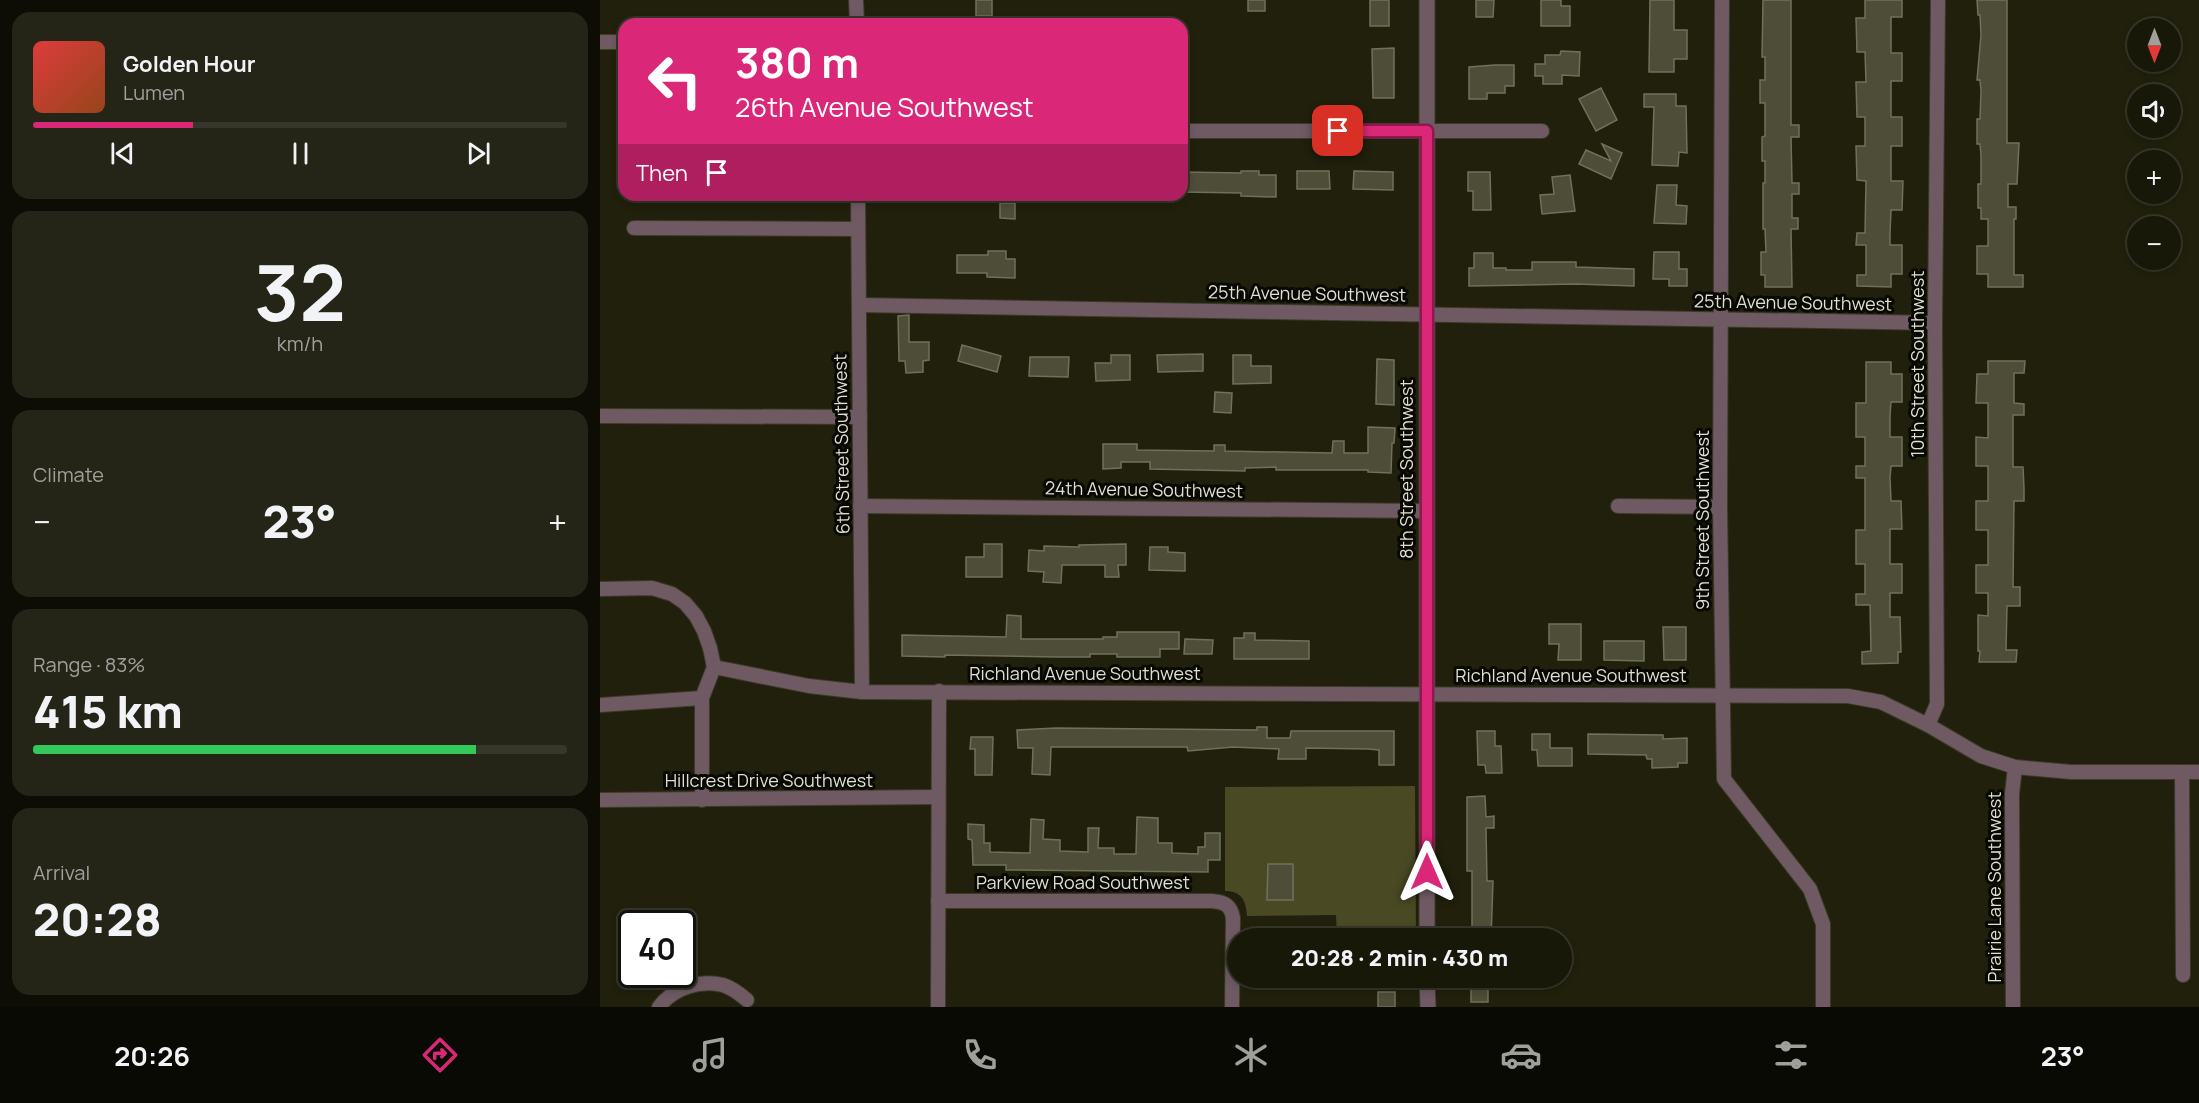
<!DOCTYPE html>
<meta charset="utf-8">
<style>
:root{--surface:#181809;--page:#252517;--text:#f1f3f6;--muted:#9fa09c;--line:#36372a;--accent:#db2777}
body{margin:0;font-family:Manrope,sans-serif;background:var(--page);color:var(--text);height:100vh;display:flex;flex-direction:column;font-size:22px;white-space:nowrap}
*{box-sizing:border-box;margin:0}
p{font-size:20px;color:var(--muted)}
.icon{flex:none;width:33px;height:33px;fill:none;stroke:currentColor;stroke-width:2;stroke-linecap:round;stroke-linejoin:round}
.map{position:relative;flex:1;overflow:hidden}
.panel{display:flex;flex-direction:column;gap:12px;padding:12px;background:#0d0d05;width:600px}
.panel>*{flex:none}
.guide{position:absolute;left:18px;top:18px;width:570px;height:183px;border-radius:18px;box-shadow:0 3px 9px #0003,0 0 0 2px var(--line);background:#db2777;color:#fff;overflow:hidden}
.needle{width:39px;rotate:180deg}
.controls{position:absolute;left:1527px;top:18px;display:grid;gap:12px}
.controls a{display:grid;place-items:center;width:54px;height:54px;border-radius:50%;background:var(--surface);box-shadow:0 3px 9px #0003,0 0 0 2px var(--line);font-size:30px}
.speed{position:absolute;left:18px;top:910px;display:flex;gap:12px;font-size:30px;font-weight:700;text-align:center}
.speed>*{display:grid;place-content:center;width:78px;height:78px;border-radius:50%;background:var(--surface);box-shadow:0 3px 9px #0003,0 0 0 2px var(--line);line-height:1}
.speed .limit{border:3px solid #111;border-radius:9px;background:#fff;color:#111}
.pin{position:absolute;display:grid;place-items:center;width:51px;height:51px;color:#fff;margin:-26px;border-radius:12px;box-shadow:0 3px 9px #0006}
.me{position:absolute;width:66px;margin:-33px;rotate:0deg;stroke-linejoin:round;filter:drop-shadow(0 0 4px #0008)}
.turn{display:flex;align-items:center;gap:21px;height:126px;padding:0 18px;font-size:27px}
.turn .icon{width:78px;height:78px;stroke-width:2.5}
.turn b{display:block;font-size:42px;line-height:51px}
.then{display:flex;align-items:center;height:57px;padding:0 18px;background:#0003;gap:12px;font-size:22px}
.big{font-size:45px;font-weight:800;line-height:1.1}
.panel .widget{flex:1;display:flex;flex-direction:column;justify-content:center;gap:9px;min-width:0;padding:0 21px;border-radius:18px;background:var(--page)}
.panel .dial{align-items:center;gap:0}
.dial b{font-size:78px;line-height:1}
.song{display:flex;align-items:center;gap:18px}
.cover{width:72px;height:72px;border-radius:9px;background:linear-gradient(135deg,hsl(0 70% 55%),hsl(20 70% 35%))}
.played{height:6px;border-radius:3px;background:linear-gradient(90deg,var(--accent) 30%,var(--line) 30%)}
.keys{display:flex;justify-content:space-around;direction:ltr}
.heat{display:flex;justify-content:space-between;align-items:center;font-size:33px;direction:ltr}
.charge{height:9px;border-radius:4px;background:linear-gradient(90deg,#34c759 83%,var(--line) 0)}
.trip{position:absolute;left:627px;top:928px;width:345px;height:60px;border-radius:30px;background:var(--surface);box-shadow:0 3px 9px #0003,0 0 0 2px var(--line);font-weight:800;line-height:60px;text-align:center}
.dock{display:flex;height:96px;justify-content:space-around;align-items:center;background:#0a0a04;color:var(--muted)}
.dock .icon{width:42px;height:42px}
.dock .current{color:var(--accent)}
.dock b{font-size:27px;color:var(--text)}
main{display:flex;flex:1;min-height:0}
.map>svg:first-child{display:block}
.green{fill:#494924}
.building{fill:#4d4d38;stroke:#70715a;stroke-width:1.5}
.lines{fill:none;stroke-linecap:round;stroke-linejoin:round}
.minor-casing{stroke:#3b3b28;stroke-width:16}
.tertiary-casing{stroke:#3b3b28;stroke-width:17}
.minor{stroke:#6f5a64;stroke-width:14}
.tertiary{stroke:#6f5a64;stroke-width:15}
.route-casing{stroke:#8e194d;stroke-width:15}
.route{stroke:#db2777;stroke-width:10}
.labels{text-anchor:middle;stroke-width:6;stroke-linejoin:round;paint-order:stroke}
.street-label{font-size:18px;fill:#dfdfd3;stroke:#090903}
</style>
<main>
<section class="panel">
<div class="widget">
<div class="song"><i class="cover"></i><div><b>Golden Hour</b><p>Lumen</p></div></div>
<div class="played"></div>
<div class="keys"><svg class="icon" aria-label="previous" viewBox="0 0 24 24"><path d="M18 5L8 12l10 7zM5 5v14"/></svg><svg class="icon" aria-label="pause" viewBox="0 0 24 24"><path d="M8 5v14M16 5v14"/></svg><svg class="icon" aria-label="next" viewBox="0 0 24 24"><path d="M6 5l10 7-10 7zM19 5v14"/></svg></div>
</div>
<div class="widget dial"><b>32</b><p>km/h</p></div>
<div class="widget"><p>Climate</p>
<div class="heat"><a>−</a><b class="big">23°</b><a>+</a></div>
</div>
<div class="widget"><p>Range · 83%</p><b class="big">415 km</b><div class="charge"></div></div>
<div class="widget"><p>Arrival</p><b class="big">20:28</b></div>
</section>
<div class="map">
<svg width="1599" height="1007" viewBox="0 0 1599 1007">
<rect width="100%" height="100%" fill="#20200c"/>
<!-- green -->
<g class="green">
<path d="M815,786l1,153h-79l-1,-24 -89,1c-1,-15 -5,-25 -22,-25v-104z"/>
<rect x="737" y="978" width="79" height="3"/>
</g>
<!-- building -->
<g class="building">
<rect x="376" y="0" width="16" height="16"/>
<rect x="648" y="0" width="17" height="11"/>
<rect x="770" y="0" width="19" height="26"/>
<path d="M876,0h18l-1,17h-17z"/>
<path d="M941,0h20v6h9v20h-29z"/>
<path d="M1050,0h24v30h13v29h-13v13h-25z"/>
<path d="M1163,0h28v125h8v12h-8l1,46h7v11h-7v24h6v11h-7l1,58h-27v-12h-4v-23h5l-1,-23h-2v-46h2v-22h-3v-24l3,-1v-33h-5v-23h5v-23h-3z"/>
<path d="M1265,0h37v17h-11v36h11v28h-11v36h11v29h-11v35h12l-1,29h-11l-1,23v12h12v29h-11v13l-34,-1v-11h9v-30h-10l1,-12h8l1,-52 -9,-1 -1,-34h9v-29h-8l-1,-35h10l-1,-30h-8l-1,-34h9z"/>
<path d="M1377,0h30v143h12l-2,41h-9v23h8v12h-2v56h9v12h-35v-13h-11v-28h11v-27h-7v-11h-3v-24h3v-29l-1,-11h-3v-25h3l1,-28 -1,-11h-3l4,-45 -1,-20h-2z"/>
<path d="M794,48v50h-21l-1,-49z"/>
<path d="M961,51l19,1 -1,24 -17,-1v9h-19v-8h-8v-12h10v-9h15z"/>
<path d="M895,65h19v21h-9v7h-18v6h-18v-32z"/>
<path d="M1001,88l16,32 -21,11 -17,-32z"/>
<path d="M1044,94h32v12h10l1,47 -8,-1 -1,14 -26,-1 2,-58h-10z"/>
<path d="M1002,144l20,9 -11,26 -32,-15 7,-14 25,11z"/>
<path d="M641,171h18v4h17v22l-35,-1v-3l-57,-1v-20l57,1z"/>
<path d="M697,171h32l1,18h-33z"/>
<path d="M754,171l39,1v18l-40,-1z"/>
<path d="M868,172h22l1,38h-18v-19h-5z"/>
<path d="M970,175l5,36 -33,3 -2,-19 14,-1 -2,-17z"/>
<path d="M1057,185h20l-1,20 11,1 -1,18 -32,-1z"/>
<path d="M400,203h15v16l-15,-1z"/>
<path d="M388,251h18v8h9v19l-28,-1v-4h-30v-18h31z"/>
<path d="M1054,252h25v17h8v17h-18v-7h-16z"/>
<path d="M874,253h19v15h13v2h26v-8h44v5l58,2v17l-58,-2 -107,2v-18h5z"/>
<path d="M309,315v27h20v18l-6,1v11l-17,1 -1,-12h-6l-1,-45z"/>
<path d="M362,345l39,11 -4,16 -39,-11z"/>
<path d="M603,354v17l-45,1 -1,-17z"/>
<path d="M511,355h19v25l-34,1 -1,-18h16z"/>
<path d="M633,355h18v11h20v17l-38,1z"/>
<path d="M430,357h39l-1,20 -39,-1z"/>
<path d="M777,359l17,1v45l-18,-1z"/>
<path d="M1388,361h37l-1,12h-10v30l10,1v11h-11v52h10l1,21v13h-10l-1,86h7v19h-13l-1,44h11l-1,12h-37l1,-11h-2v-36l10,1v-23h-12v-28h12v-35h-12v-29h12v-35h-12v-29l12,1v-35h-12l1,-29h11z"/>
<path d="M1266,362h25v12h11v28h-11l-1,13v22h12v29h-11l-1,12 1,23h10l1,28h-12v35h12v29h-12v24h10l1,35h-3v11l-36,1v-12l9,-1 -1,-46h-14v-11h9v-30h-9v-34h9v-52h-9v-12h9v-29h-9v-34h10z"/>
<path d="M615,392l17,1 -1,20 -17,-1z"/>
<path d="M768,427l27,1 -1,15h-2l-1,30 -23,-1v-2h-92v-3l-31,1v3l-95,-2v-7h-29v6l-18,1v-25h34v6l77,1v-6h11v6l107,2 1,-12h11v12h24z"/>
<path d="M384,544h18v33h-36v-20h18z"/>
<path d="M526,544v21h-8l1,12h-14v-12h-43l-1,18 -18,-1 1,-10 -16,-1 1,-21 15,1v-5l35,1v-2z"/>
<path d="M550,547h18v5l17,1v18l-36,-1z"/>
<path d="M407,615l14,1v23h82v-2h14v-5h62v17h-19v8h-43v-3h-27v3h-33l-112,-2v2l-43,-1v-21l104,2z"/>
<path d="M949,624h32v36h-23l1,-16h-10z"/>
<path d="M1063,627h23v33h-22z"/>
<path d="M644,633h11v7l54,1v18h-75v-21h10z"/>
<path d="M585,639l28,1 -1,14h-28z"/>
<path d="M1004,641h40v20l-40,-1z"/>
<path d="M657,727h10v11h23l1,-7h103v34h-15v-15l-11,-1 -62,-1v11h-28l1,-10 -46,-2 -45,4 -1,-4h-136l-1,28 -18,-1 1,-26h-15l-1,-18 39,-2 201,2z"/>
<path d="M877,731h18v15h6l1,27h-16l-1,-8h-7z"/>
<path d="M932,734h18v14h22v18h-34l-1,-16h-5z"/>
<path d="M988,734l75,1v4l24,-1v25h-9v4l-26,1v-9h-5l-1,-4 -58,-1z"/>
<path d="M371,737h22l-1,38h-17v-26h-5z"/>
<path d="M885,796l1,21 8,-1v12h-8l1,53h6l-2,58h-19v-68h-5v-74z"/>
<path d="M537,817l21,1v25h14v10l26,1v-7h7v-14h15v27h-12v12l-202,-2v-5h-33l-1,-25 -4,-1v-15l16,1v18h6v9l40,1 1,-34 13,1 -1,19 17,1v11l28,1v-24h11l-1,20h16v6h22z"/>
<path d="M668,864h25v36h-26z"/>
<rect x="871" y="978" width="17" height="24"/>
<rect x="778" y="992" width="17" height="15"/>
</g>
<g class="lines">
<defs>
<g id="minor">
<path d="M256,0l1,24"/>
<path d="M1122,0l-2,507 4,272 86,110 13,35v83"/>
<path d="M0,42h24"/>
<path d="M582,131h360"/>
<path d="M258,195l4,497"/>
<path d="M34,228l224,1"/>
<path d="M259,305l1076,18"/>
<path d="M0,416l260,1"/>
<path d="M260,506l566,5"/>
<path d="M1018,506l102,1"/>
<path d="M0,589l52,-1 20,6 13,9 11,13 8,15 6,17 4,19 -12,31v102"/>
<path d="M114,667l95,19 53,6 986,4 33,6 47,23 53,31 34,11 56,5h128"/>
<path d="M0,705l102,-7"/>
<path d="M1328,725l9,-21 -2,-381 3,-323"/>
<path d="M1582,772l1,203"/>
<path d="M0,800l338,-3"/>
<path d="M338,901h274c12,1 19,4 21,17l-1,89"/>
<path d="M59,1007c13,-18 41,-28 64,-22 9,3 17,9 24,15"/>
<path d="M338,1007l1,-316"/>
<path d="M1413,1007l-1,-213 3,-27"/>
</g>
<g id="tertiary">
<path d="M827,0v939"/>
<path d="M827,978l1,29"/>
</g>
</defs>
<!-- minor casing -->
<use href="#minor" class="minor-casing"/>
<!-- tertiary casing -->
<use href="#tertiary" class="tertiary-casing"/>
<!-- minor -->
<use href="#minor" class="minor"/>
<!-- tertiary -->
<use href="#tertiary" class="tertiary"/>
</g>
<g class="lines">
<defs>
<path id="route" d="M738,131h89v741"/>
</defs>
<!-- route casing -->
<use href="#route" class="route-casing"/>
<!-- route -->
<use href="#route" class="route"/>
</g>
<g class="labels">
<!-- street labels -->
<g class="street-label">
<text transform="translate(707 294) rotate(1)" y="6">25th Avenue Southwest</text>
<text transform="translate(1193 303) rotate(1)" y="6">25th Avenue Southwest</text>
<text transform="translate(1318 364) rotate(-90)" y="6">10th Street Southwest</text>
<text transform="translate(242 444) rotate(-91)" y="6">6th Street Southwest</text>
<text transform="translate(807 469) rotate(-90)" y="6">8th Street Southwest</text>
<text transform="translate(544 490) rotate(1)" y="6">24th Avenue Southwest</text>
<text transform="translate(1103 520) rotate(-90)" y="6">9th Street Southwest</text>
<text x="485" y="680">Richland Avenue Southwest</text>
<text x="971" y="682">Richland Avenue Southwest</text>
<text x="169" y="787">Hillcrest Drive Southwest</text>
<text x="483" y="889">Parkview Road Southwest</text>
<text transform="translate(1395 887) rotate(-90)" y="6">Prairie Lane Southwest</text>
</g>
</g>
</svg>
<div class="controls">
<a><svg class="needle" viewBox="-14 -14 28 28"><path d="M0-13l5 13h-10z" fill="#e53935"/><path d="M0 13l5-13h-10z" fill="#9fa09c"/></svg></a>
<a><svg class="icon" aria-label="sound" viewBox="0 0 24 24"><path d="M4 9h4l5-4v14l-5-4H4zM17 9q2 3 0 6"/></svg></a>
<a>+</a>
<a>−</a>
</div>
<div class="speed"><div class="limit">40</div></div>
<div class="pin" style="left:738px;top:131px;background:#d93025"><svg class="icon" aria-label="arrive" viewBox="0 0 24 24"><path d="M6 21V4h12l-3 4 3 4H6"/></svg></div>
<svg class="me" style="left:827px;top:872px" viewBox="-20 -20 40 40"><path d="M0-17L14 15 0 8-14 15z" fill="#db2777" stroke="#fff" stroke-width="4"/></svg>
<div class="trip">20:28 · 2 min · 430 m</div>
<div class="guide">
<div class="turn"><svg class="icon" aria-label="left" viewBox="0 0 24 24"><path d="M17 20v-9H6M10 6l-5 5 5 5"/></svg><div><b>380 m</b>26th Avenue Southwest</div></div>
<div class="then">Then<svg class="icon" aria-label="arrive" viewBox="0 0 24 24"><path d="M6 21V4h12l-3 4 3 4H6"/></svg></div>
</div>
</div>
</main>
<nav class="dock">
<b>20:26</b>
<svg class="icon current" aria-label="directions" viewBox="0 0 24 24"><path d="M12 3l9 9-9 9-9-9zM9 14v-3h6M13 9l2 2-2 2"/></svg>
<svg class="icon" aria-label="music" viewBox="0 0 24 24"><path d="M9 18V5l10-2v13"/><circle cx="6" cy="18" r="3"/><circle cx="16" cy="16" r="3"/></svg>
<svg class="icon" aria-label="phone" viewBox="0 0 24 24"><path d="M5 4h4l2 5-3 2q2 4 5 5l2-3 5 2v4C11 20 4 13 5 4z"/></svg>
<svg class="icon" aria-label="climate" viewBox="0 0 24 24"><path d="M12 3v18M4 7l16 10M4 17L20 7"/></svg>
<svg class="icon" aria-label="car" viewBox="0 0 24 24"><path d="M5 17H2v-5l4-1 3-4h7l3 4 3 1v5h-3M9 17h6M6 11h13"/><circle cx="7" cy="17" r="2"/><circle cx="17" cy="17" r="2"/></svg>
<svg class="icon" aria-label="filters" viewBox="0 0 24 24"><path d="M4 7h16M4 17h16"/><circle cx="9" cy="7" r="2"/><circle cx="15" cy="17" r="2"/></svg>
<b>23°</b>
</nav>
